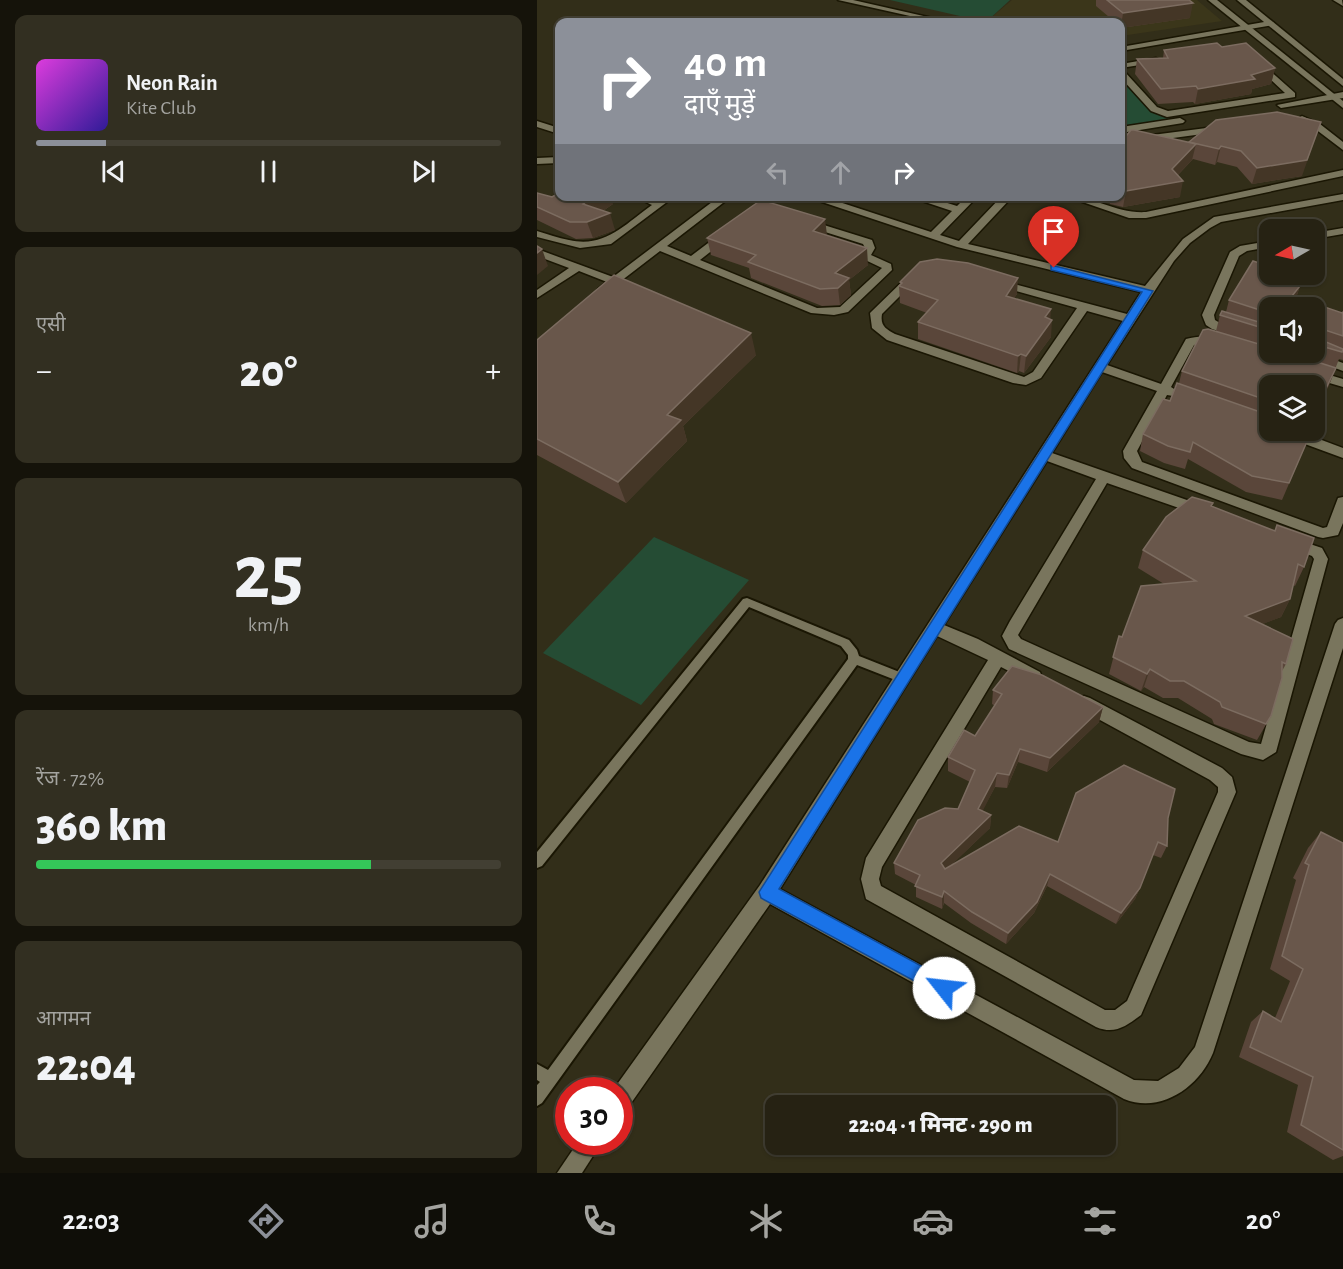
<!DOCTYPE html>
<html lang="hi">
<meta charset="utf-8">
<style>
:root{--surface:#262213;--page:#322f21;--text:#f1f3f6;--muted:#a4a4a0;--line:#423f33;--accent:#8c9099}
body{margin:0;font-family:"Alegreya Sans","Noto Sans Devanagari",sans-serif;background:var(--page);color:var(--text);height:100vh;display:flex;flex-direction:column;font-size:22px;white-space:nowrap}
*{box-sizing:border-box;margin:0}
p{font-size:20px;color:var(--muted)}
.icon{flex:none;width:33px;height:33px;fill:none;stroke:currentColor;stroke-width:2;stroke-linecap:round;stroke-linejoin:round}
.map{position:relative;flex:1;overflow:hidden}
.sheet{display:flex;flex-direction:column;gap:15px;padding:15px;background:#15130a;width:537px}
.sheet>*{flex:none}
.hud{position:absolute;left:18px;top:18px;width:570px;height:183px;border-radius:12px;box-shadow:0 2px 4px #0004,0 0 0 2px var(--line);background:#8c9099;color:#fff;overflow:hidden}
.needle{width:39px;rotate:261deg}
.tools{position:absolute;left:722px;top:219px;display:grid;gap:12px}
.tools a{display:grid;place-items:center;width:66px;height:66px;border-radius:12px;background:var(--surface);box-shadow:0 2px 4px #0004,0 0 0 2px var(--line);font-size:30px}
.speed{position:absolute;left:18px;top:1077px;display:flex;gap:12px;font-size:30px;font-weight:700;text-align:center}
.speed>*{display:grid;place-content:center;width:78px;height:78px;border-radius:50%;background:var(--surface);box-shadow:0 2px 4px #0004,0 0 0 2px var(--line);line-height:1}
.speed .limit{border:9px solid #d22;background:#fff;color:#111}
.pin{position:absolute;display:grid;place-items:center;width:51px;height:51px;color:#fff;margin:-62px -26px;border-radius:50% 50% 50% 0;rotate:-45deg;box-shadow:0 0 6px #0007}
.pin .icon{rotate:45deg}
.me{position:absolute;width:66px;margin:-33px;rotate:299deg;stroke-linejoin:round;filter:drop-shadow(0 0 4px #0008)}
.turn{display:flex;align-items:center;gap:21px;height:126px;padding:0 30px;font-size:27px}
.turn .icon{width:78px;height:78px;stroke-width:2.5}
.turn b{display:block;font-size:42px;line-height:51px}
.lanes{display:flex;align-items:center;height:57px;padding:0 30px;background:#0003;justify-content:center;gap:30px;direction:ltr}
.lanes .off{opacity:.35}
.big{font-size:45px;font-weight:800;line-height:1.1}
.sheet .tile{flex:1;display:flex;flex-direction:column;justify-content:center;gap:9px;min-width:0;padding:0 21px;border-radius:12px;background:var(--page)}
.sheet .dial{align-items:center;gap:0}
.dial b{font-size:78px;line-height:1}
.song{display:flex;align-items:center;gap:18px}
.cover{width:72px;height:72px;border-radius:9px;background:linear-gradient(135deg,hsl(300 70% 55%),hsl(250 70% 35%))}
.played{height:6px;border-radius:3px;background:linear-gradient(90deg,var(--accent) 15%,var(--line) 15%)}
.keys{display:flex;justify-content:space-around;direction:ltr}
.heat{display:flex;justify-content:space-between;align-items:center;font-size:33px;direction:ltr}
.charge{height:9px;border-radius:4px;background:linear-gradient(90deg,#34c759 72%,var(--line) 0)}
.trip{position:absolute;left:228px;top:1095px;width:351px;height:60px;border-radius:12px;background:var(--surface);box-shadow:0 2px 4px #0004,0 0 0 2px var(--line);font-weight:800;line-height:60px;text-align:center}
.tab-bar{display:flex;height:96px;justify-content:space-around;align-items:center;background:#0f0e08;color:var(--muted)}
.tab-bar .icon{width:42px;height:42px}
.tab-bar .on{color:var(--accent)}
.tab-bar b{font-size:27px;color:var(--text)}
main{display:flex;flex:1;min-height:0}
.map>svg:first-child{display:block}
.built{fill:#3b361a}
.green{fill:#254c34}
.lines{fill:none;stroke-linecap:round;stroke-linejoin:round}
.service-casing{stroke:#1a1603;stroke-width:4}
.minor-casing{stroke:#1a1603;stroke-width:3}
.tertiary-casing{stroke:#1a1603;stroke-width:3}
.service{fill:#79755d;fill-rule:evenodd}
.minor{fill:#79755d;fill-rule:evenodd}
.tertiary{fill:#79755d;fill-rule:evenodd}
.wall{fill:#5a463a;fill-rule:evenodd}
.shaded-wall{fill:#443626}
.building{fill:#69574b;stroke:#7c6c60;stroke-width:1.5}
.route{fill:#1a73e8;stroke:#114b97;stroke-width:1.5}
</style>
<main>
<section class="sheet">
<div class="tile">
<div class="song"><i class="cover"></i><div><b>Neon Rain</b><p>Kite Club</p></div></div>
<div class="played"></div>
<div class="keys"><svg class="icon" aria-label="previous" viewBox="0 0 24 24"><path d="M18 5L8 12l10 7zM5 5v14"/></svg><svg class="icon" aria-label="pause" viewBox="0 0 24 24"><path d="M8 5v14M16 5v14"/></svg><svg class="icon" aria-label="next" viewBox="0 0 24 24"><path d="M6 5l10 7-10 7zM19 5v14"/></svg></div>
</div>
<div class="tile"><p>एसी</p>
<div class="heat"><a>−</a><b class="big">20°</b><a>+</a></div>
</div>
<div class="tile dial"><b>25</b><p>km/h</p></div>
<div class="tile"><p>रेंज · 72%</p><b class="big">360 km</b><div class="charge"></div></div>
<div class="tile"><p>आगमन</p><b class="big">22:04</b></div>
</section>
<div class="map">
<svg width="806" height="1173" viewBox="0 0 806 1173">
<rect width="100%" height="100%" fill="#322e19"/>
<!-- built -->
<path class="built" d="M475,0h185l25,21 -101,15v-14h-135z"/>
<!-- green -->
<g class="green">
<path d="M353,0h120l-24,22z"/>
<path d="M584,67l51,54 -51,8z"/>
<path d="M117,537l95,43 -108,125 -98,-52z"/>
</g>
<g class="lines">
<defs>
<path id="service" d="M210,598l102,42 8,10 2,6 48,19 2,3 -2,3 -4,2 -46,-18 -315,438 -5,3v-21l3,-3 -3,-2v-16l11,6 300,-411v-4l-7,-9 -92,-39 -207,259 -5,2v-16l206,-253z"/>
<g id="minor">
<path d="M301,0h15l97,22h-13z"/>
<path d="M796,0h9l1,6z"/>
<path d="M733,21l4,2 -1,2 -152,26v-4z"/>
<path d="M619,58l4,2 -1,2 -38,6v-4z"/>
<path d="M721,60l37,33v4l-128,20 -16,-6 -30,-33v-7h3l33,36 11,4 117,-18 -30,-28v-4z"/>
<path d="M806,92v6l-62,10 -4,-3z"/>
<path d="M765,116l18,8 23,18v8l-29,-22 -15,-7 -2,-2z"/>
<path d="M643,118l5,3 -2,2 -62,10v-6z"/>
<path d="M0,121l22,7v6l-22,-7z"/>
<path d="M685,126l3,1v4l-104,14v-6z"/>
<path d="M22,157v6l-22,1v-6z"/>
<path d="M806,170v6l-197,42h-17l-64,-22c28,0 53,18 81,16z"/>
<path d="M806,194v6l-122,22 -11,6 -20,15 -16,18 -67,104 54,19 25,-45c13,-3 25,-5 36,4l-6,4 -13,-4 -9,2 -23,42 8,5 -6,4 -6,-1 -30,56 5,11 181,66 4,-1 11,-29 5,-1v26l-5,12 -15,3 -5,-1 -186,-69 -8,-10 -1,-7 34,-60 -55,-19 -50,81 155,54 2,4 -7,5 -95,-33 -89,152 3,4 228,103 12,2 53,-185 -2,-3 -25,-9 -2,-4 2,-4 5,-1 30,10 6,11 -52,193 -13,8 -22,-6 -232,-105 -7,-13 8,-15 86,-142 -49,-18 -103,164 34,14 62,33 2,5 -2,5 -6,2 -33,-17 -119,200 -3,12 2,7 224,124h10l12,-9 91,-209v-5l-8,-7 -132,-72 -2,-5 2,-5 6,-2 6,2 132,70 10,9 4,15 -95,223c-15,11 -26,20 -45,12l-230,-128 -5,-20 5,-21 122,-198 -51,-24 -157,253 354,191 24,1 21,-13 16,-21 140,-423 3,-4 5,-2v30l-130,405c-14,34 -52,61 -89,46l-354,-195 -143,205 -8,3v-22h-6l147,-205 363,-564 -36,-10 -46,67 -15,7 -13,-2 -126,-43 -15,-12 -2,-15 39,-38h8v4l-35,35c-2,12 4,15 13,20l129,43 9,-5 44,-64 -82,-23v-4h8l124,33 14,-22 -184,-45 -153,-51h17l110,36 21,-21 -45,-15h18l32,10 10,-10h11l-38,39 19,6 43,-45h11l-45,48 177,42 38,-47 31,-22z"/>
<path d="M96,196h15l10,4 5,-4h12l-64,48 -31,4 -43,-11v-6c11,3 21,7 32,9 36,8 55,-15 83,-35z"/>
<path d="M183,196h12l-65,50 24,10 29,-22h8v4l-28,22 117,48 23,-1 42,-39 -21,-10 -1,-2 5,-8 -2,-4 -60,-19v-4h8l61,19 3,8 -4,7 20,9 1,6 -44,42 -14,3 -23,-2 -151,-62 -52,40 -4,1 -6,-3 9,-7 -28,-11 -42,27v-8l32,-22 -32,-12v-7l76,28z"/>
<path d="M806,228v6l-29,5v-6z"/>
<path d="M732,241v6l-22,4 -8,5 -25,59 1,5 5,3 49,16v8l-57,-18 -6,-4 -4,-10 28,-63 10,-6z"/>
<path d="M756,352h20l30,11v8z"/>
<path d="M776,370l30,9v8l-34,-10 -2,-3z"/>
<path d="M737,430h21l48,18v10l-68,-25z"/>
<path d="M41,1142h24l-20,31h-25z"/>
</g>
<g id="tertiary">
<path d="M671,0h9l126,101v7z"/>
<path d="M700,0h9l97,79v7z"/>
</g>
</defs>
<!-- service casing -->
<use href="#service" class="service-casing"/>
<!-- minor casing -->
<use href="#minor" class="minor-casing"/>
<!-- tertiary casing -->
<use href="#tertiary" class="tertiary-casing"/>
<!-- service -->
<use href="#service" class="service"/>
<!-- minor -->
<use href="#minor" class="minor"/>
<!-- tertiary -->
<use href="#tertiary" class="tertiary"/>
</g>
<!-- wall -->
<g class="wall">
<path d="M559,0h93l1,18 -69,10v-6h-6l-19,-16z"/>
<path d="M685,47l53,21 -4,16 -19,5 -1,5 -56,10 -2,-2 -35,2 -23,-30 2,-15 26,-1 1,-8z"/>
<path d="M679,120l86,56 -50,8 -15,-17 -20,-5 -2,3 -22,-6 -15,16 2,22 -57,10 -13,-3 -4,-8h15v-54h67z"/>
<path d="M0,193l15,4 61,7 -10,7 12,19 -22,8 -17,1 -39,-19z"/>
<path d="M290,235l41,30 -19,15 2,15 -11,10 -18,1 -71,-28 -2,-10 -38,-13 -4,-17z"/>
<path d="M742,279l21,7 -4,12 46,15 1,-1v48l-4,-1 -10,26 -15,30v-29h-45v44h38l-1,2 -1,-1 -2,4 6,2 -27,63 -36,-8 -58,-33 -3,10 -21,-6 -24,-12 3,-17 27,-33 9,-18 3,-12 34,-40 4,-16 6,-3 3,-12zM732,308h45v44h-45z"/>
<path d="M363,282l117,12 -3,4 36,21 1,18 -27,36 -5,-2 -2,2 -99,-34v-17l9,-9 -27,-10 -1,-17 1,-1z"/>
<path d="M0,340l219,15 -73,71 4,15 -61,62 -89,-48z"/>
<path d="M675,507l92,60 -9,19 -2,-1 -3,14 -9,18 -19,7 24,40 -4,7 -11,45 -14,24 -43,-16 -2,-5 -34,-21h-15l-19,-11 -3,4 -32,-17 10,-38 3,1 42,-53 -26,-16 5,-18z"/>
<path d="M456,690l110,17 -4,15 -52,50 -29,-10 -11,26 -12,-1 -13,24 9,4 -1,13 -40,38 218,-48 -1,28 -6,12 -8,-3 -13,33 -5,11 -19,25 -69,-38 -13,27 -28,31 -35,-21 -27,-20 -2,6 -26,-12v-12l-21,-11 -1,-11 64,-54 12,-27 -22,-11v-14l27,-21 20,-30 -3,-2z"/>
<path d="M784,832l22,11v313l-10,4 -46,-28 11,-47 -59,-28 12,-35 12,-11 12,7 15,-37 -20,-12 26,-89 -3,-2 15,-30z"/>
</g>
<!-- shaded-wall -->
<g class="shaded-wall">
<path d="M656,3l-3,15 -69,10 2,-15z"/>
<path d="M738,68l-4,16 -19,5 -1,5 -56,10 3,-15z"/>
<path d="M784,122l-19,54 -50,8 5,-16z"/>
<path d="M659,144l-4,16 -22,23 13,-2 -3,16 -57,10 3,-16 46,-22z"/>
<path d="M684,146l-4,16 -2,3 4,-16z"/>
<path d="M58,196h16l2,8 -25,17 -5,-17z"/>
<path d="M73,213l5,17 -22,8 -6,-16z"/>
<path d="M288,219l2,16 -14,-4z"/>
<path d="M330,248l1,17 -19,15 2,15 -11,10 -2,-17 -3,-15z"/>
<path d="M5,249l6,17 -11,9v-22z"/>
<path d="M741,274h2l-5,18v-14z"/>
<path d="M481,278l-1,16 -12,19 1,-17z"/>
<path d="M763,286l-7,21 -1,-11z"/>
<path d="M514,309l-1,15 2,-4 -1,17 -27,36 2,-17 19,-39z"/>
<path d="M214,333l5,22 -73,71 4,15 -61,62 -8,-21 49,-67z"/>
<path d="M484,354l-2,17 -2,2 1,-17z"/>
<path d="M799,368l-7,17 -15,30v-2z"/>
<path d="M753,599l-9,18 -44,17 8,-18z"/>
<path d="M613,669l-6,18 -3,4 6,-17z"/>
<path d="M566,707l-4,15 -52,50 3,-14z"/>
<path d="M483,749l-2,13 -11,26 2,-13z"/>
<path d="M460,773l-2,14 -18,35 1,-13z"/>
<path d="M454,815l-1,13 -49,47v-12z"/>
<path d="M513,874l-3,12 -13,27 -28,31 2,-11z"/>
<path d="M603,888l-5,11 -19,25 5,-11z"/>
<path d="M407,891v12l-2,6v-12z"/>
</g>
<!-- building -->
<g class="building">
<path d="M570,0h82l4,3 -70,10z"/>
<path d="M680,43l5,4 24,-4 29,25 -24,7 4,4 -57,10 -2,-3 -35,3 -24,-30 31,-1 -4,-8z"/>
<path d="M740,112l44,10 -14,38 -50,8 -16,-17 -20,-5 -2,3 -30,-7 27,-22z"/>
<path d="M594,130h3l62,14 -24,25 11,12 -57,10 -5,-1v-48z"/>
<path d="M0,193l15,4 7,-4v3h36l-12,8 27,9 -23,9h-17l-33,-15z"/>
<path d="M224,200l64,19 -12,12 54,17 -32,25 14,5 -11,10 -18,1 -72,-27 8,-7 -49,-17z"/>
<path d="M0,246l5,3 -5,4z"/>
<path d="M400,259l31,4 50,15 -12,18 45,13 -6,8 7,3 -26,36 -5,-2 -3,2 -100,-34 20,-22 -39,-14 3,-3 -2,-1 20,-20z"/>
<path d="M716,261l16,5v8h9l-3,4 25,8 -8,10 50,17 1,-1v24l-21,-7h-8v-21h-45v5l-40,-13z"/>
<path d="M77,275l137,58 -84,82 14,5 -63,62 -81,-43v-99z"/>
<path d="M685,311l47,14v5l-49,-15z"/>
<path d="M671,329l61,18v5h17l50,16 -22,45v-27h-45v15l-87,-30 21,-41z"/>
<path d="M777,337l29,12 -1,3 -28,-8z"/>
<path d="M640,383l92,32v15h35l-2,4 7,3 -20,46 -37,-7 -59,-34 -3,10 -22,-6 -25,-12 20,-35 7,2z"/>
<path d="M655,497l21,6 -2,3 64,25 2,-6 37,13 -10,29 -6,-3 -8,35 -45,17 48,23 -7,25 -4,-2v16l-11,38 -5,8 -44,-17 -2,-5 -36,-21h-14l-20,-12 -3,5 -34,-17 6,-21 3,1 19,-51 55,-5 -53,-31 23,-33z"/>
<path d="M475,666l30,9 61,32 -53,51 -30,-9 -11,26 -12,-2 -19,36 13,6 -50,48 4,6 74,-43 39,16 18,-49 48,-28 51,24 -7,29 -1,28 -9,-4 -18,46 -19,25 -71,-39 -13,28 -29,31 -36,-21 -28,-21 -2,6 -27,-11 5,-11 -26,-12 24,-43 27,-12 13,1 17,-39 -27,-13 16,-27 11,6 27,-42 -9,-4z"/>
<path d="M784,832l22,11v307l-42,-25 12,-48 -63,-30 13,-36 18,11 22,-53 -21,-13 27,-91 -4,-2z"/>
</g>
<!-- route -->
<path class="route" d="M514,265l102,26 -374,598 172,93 3,6 -3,7 -7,2 -183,-99 -2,-6 383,-600 -91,-22z"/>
</svg>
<div class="tools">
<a><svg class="needle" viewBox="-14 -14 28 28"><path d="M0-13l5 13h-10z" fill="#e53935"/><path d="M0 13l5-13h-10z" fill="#a4a4a0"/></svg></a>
<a><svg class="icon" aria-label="sound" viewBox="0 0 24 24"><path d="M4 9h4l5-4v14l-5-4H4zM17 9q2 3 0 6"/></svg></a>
<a><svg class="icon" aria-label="layers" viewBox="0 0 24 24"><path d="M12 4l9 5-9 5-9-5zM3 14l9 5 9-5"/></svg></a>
</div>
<div class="speed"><div class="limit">30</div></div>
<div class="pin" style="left:517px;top:268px;background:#d93025"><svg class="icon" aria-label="arrive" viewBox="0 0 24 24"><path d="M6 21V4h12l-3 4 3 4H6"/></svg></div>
<svg class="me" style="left:407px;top:988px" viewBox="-20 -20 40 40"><circle r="19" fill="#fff"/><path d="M0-13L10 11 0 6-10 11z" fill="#1a73e8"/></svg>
<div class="trip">22:04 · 1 मिनट · 290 m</div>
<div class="hud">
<div class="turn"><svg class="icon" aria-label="right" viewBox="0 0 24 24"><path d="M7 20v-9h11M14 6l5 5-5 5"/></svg><div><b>40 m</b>दाएँ मुड़ें</div></div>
<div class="lanes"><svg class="icon off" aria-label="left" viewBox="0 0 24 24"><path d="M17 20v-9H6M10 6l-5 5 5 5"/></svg><svg class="icon off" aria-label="ahead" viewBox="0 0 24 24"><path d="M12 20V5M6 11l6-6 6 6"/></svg><svg class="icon" aria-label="right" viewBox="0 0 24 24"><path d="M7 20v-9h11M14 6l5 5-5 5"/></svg></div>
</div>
</div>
</main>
<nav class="tab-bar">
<b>22:03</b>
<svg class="icon on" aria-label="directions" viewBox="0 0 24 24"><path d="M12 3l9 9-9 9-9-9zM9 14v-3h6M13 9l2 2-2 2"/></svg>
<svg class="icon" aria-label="music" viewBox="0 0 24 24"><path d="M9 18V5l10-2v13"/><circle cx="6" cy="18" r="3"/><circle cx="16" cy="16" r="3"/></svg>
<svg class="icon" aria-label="phone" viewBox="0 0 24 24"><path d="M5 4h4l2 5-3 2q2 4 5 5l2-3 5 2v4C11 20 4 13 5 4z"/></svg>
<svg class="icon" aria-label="climate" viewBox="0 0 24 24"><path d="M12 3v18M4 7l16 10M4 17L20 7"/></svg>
<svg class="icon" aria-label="car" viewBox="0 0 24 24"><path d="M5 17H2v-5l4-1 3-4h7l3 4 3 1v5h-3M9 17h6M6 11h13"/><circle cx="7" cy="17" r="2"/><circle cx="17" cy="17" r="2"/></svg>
<svg class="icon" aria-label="filters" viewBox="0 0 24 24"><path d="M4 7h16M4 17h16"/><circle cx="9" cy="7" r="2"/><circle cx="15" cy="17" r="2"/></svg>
<b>20°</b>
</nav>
